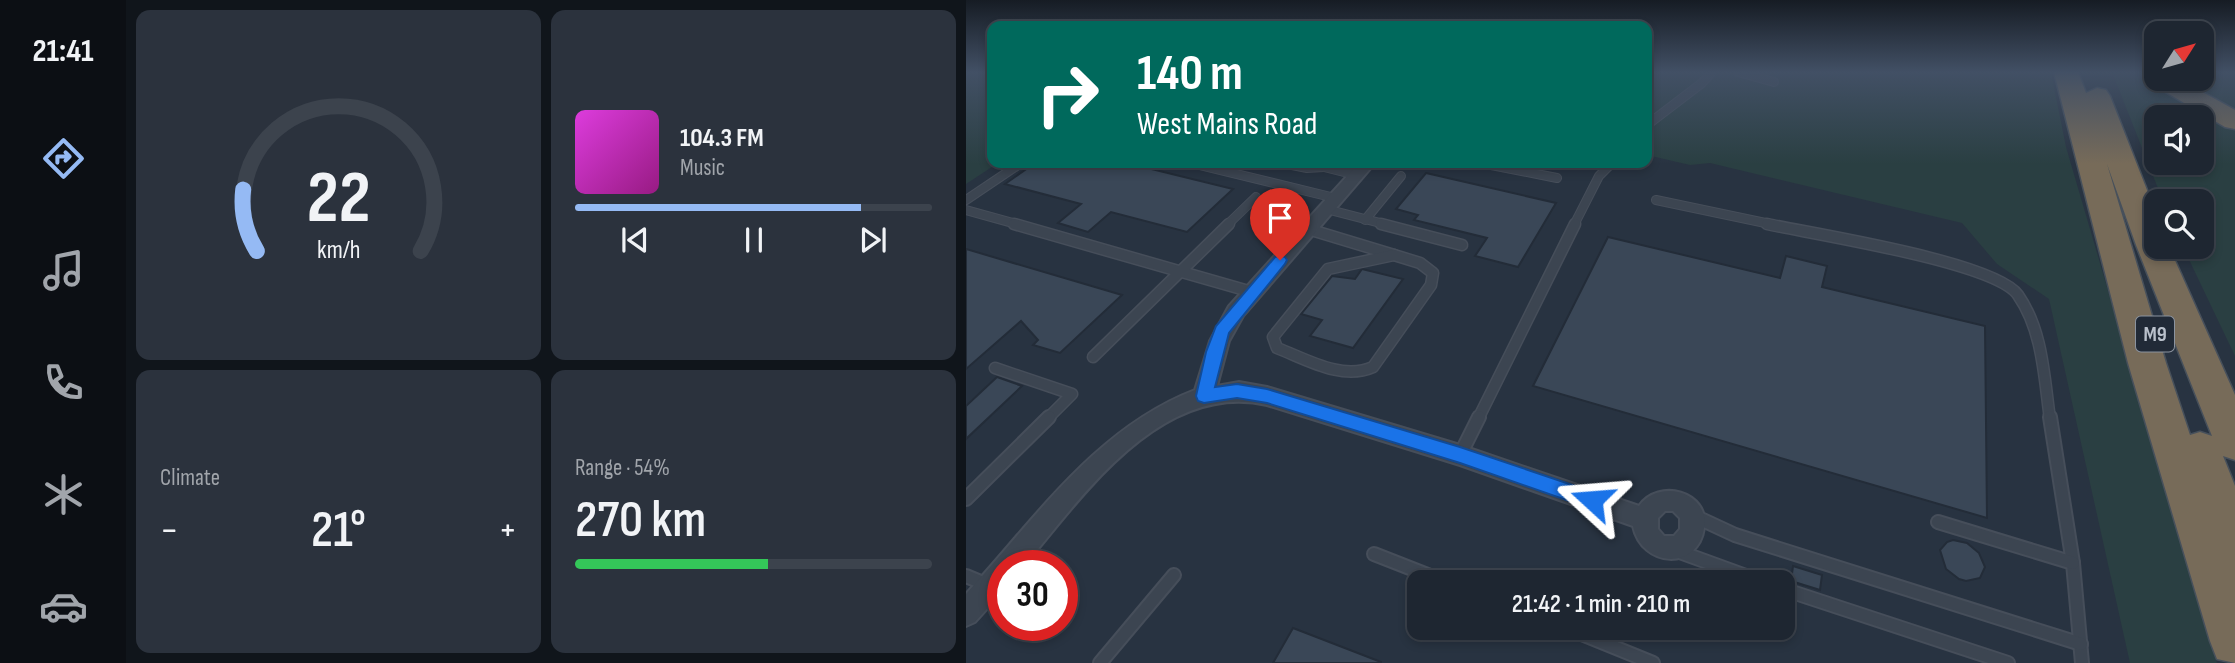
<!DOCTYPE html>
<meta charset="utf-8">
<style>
:root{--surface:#1e2631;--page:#2b323d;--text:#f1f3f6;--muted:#a1a5ab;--line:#3c434d;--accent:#95baf4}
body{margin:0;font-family:"Sofia Sans Condensed",sans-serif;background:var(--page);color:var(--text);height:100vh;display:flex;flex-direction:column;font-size:26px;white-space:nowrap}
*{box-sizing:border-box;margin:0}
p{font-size:23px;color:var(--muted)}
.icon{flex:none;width:38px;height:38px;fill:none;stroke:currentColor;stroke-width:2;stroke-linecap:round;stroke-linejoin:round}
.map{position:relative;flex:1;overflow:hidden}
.details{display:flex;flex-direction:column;gap:10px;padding:10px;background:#10151b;width:840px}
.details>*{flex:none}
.guide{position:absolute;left:21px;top:21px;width:665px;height:147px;border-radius:14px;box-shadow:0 4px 10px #0003,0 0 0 2px var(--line);background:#00695c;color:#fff;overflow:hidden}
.needle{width:46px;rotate:53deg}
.fabs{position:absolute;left:1178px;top:21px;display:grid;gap:14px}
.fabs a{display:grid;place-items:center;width:70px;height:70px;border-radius:14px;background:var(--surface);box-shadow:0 4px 10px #0003,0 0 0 2px var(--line);font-size:35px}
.speed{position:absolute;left:21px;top:550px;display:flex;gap:14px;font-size:35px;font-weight:700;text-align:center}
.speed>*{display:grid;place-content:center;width:91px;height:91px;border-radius:50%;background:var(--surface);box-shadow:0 4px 10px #0003,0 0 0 2px var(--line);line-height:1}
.speed .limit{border:10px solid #d22;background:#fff;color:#111}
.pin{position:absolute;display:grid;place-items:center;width:60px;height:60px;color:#fff;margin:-72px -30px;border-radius:50% 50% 50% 0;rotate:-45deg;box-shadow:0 0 7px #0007}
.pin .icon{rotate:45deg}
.me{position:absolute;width:77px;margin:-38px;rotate:289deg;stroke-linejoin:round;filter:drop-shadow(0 0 5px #0008)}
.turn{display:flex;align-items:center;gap:24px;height:147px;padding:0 35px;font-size:32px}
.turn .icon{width:91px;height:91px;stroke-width:2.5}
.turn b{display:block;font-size:49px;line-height:60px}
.big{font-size:52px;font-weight:600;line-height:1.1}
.details .widget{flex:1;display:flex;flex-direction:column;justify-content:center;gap:10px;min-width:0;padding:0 24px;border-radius:14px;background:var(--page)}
.details .dial{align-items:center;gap:0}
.dial svg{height:182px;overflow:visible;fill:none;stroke:var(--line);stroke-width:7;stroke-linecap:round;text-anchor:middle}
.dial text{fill:var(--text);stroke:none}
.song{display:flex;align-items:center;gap:21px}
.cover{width:84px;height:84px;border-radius:10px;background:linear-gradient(135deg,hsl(300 70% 55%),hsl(310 70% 35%))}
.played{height:7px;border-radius:4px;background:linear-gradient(90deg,var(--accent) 80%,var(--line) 80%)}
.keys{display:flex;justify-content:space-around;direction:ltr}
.heat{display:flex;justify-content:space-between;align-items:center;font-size:38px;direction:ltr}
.charge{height:10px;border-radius:5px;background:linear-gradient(90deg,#34c759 54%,var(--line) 0)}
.details .tiles{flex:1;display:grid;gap:10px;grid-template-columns:repeat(2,1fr)}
.trip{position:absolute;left:441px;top:570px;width:388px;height:70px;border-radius:14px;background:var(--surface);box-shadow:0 4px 10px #0003,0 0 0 2px var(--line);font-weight:600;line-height:70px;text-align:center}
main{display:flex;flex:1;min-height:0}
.tabs{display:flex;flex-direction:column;width:126px;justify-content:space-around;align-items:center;background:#0c0f14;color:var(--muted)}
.tabs .icon{width:49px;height:49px}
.tabs .selected{color:var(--accent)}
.tabs b{font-size:32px;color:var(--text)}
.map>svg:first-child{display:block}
.green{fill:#2a3f42;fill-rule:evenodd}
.building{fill:#3a4757;stroke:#232c38;stroke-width:2}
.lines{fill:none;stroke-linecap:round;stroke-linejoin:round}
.service-far2-casing{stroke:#464e5a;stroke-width:10}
.service-far1-casing{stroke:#464e5a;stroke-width:13}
.service-casing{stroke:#464e5a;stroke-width:16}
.minor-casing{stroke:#464e5a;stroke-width:4}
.motorway-casing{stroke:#47505b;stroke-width:3}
.service-far2{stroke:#3c4551;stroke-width:8}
.service-far1{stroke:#3c4551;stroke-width:10}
.service{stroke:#3c4551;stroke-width:12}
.minor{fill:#3c4551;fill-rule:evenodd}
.motorway{fill:#776b59;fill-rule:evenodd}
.route{fill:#1a73e8;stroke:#114b97;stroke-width:2}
.labels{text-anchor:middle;stroke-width:7;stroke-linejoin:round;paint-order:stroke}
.shield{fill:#212a37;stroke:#8b939f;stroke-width:2}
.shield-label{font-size:21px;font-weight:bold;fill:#b9c0cb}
</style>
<main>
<nav class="tabs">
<b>21:41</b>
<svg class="icon selected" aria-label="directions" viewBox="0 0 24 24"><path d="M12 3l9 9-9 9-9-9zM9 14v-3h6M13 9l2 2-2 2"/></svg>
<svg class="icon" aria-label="music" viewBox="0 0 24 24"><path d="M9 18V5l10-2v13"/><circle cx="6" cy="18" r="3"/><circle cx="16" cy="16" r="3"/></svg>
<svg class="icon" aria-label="phone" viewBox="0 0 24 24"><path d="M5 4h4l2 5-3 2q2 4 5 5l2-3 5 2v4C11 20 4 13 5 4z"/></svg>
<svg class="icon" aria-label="climate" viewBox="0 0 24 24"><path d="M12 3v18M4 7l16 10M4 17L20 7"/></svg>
<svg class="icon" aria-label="car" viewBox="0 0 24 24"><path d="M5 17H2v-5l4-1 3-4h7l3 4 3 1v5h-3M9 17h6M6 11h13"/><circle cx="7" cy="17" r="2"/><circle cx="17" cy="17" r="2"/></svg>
</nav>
<section class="details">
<div class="tiles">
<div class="widget dial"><svg viewBox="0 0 100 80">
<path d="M14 69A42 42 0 1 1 86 69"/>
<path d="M14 69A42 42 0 0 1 8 42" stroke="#95baf4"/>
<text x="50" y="56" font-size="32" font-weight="700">22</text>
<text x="50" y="72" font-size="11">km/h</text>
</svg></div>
<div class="widget">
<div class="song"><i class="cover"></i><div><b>104.3 FM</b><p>Music</p></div></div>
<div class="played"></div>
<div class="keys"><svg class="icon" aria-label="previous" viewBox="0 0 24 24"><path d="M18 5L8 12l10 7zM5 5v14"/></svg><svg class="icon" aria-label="pause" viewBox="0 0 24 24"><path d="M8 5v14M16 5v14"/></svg><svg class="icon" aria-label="next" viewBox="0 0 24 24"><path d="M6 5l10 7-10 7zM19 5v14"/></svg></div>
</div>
<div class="widget"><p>Climate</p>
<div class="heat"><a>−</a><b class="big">21°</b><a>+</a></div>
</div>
<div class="widget"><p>Range · 54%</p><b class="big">270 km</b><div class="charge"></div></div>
</div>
</section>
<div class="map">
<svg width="1269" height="663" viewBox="0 0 1269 663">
<rect width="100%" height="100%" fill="#283341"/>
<!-- green -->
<g class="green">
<path d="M0,72h26v91h6l-32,21z"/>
<path d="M681,72h404l15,75 151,516h-87l-81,-364 -52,-35 -35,-41 -252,-60 -20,2 -43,-10z"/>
<path d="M1146,72h30l36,25 57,32v227l-52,-109h19v-46h-39zM1190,117h46v46h-46z"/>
<path d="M1236,72h33v38l-52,-31h19z"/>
</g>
<!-- building -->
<g class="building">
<path d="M69,163h92l106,26 -46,43 -76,-20 -23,20 -30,-9 23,-19 -76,-20z"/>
<path d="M460,173l130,30 -38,64 -43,-11 12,-18 -73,-18 4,-5 -22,-6z"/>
<path d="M642,237l172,41 6,-22 41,10 -5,21 163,39 2,192 -454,-132z"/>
<path d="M0,249l156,46 -62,58 -27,-8 5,-5 -17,-19 -55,48z"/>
<path d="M396,269l41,10 -50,69 -43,-12 12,-16 -21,-6 31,-38 23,3z"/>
<path d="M31,377l25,9 -56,53v-33z"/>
<path d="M987,540l14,3 12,10 6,14 -5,11 -14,3 -7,-2 -13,-10 -6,-19 7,-8z"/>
<path d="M827,566l29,9 -2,15 -29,-9z"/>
<path d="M327,628l88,34v1h-108z"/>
</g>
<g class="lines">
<defs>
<g id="service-far2">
<path d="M772,72l36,10"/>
<path d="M681,125l55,-42 10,-11"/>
<path d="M225,163l144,35"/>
<path d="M316,163l25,5 17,-1"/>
<path d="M359,163l-1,4 32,8"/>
<path d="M515,163l76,15"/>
<path d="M0,200l55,-37"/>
<path d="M690,200l119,25"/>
<path d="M360,209l62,16"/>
<path d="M0,210l54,15"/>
<path d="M399,220l36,-44"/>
<path d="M261,225l29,-28"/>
<path d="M608,225l25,-49 13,-13"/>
</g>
<g id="service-far1">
<path d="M48,224l238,68"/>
<path d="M415,224l81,21"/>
<path d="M801,224c46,10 228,38 251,71 25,36 26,82 32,124"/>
<path d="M342,229l86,26"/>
<path d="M428,255l26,8 13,10 -2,12 -58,82c-31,14 -67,-8 -96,-19l-4,-11 55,-68z"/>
<path d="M127,357l136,-133"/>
<path d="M29,368l77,26 -25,25"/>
<path d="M512,419l97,-195"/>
</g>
<g id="service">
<path d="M1084,417l23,146 9,100"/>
<path d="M494,455l19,-38"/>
<path d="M0,499l83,-82"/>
<path d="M726,515l43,20 346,109"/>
<path d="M972,522l135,41"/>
<path d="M711,551l88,32"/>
<path d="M408,554l74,29"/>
<path d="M0,576l24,10"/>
<path d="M817,589l225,74"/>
<path d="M601,628l86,35"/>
<path d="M134,663l74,-88"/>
</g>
<path id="minor" d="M393,163h16l-132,153 -14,25 -12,45 22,-4 28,5 193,58 179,61c19,-28 71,-15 65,22 -6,43 -62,40 -71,-2l-173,-61 -193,-60c-105,-24 -184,90 -242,160h-22v26l-28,31 -9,4v-32c69,-75 130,-166 229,-204l15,-49 19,-35zM699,511h8l7,7v11l-6,7h-10l-6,-7v-11z"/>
<g id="motorway">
<path d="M1088,72h24l8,21 11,-5 9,2 4,6 46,117v34h13l66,148v65l-12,-4 12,30v177l-18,-4 -7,-18 -82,-278zM1141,164l29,81 76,191 -12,-4 -10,3 -24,-72z"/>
<path d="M1190,73v6h23l56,31v19l-10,-2 -73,-43 -4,-5z"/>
</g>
</defs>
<!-- service-far2 casing -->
<use href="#service-far2" class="service-far2-casing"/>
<!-- service-far1 casing -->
<use href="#service-far1" class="service-far1-casing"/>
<!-- service casing -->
<use href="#service" class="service-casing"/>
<!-- minor casing -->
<use href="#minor" class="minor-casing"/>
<!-- motorway casing -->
<use href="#motorway" class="motorway-casing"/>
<!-- service-far2 -->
<use href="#service-far2" class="service-far2"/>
<!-- service-far1 -->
<use href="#service-far1" class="service-far1"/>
<!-- service -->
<use href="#service" class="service"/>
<!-- minor -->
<use href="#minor" class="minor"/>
<!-- motorway -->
<use href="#motorway" class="motorway"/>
</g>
<!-- sky -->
<linearGradient id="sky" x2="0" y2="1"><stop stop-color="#161c24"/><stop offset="0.44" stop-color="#425065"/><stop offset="1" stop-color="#425065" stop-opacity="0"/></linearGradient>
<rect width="1269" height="164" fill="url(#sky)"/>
<!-- route -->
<path class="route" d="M314,255l5,2 2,3 -2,4 -56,69 -14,54 22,-3 30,5 193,58 139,47 3,6 -3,7 -7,2 -132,-46 -193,-60 -30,-5 -33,5 -6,-2 -2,-5 10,-44 10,-26 59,-69z"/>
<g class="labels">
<!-- shield labels -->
<rect class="shield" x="1170" y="316.5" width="38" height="35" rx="5"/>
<g class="shield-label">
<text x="1189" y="341">M9</text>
</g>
</g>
</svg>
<div class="fabs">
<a><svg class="needle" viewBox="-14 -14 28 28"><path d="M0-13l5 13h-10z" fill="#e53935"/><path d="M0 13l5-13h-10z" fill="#a1a5ab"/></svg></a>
<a><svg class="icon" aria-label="sound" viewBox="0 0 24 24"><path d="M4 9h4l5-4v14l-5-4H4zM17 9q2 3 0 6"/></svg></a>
<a><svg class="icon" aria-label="search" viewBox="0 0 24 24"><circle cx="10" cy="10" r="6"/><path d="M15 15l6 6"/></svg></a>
</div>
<div class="speed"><div class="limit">30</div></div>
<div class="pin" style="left:314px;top:260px;background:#d93025"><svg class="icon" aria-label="arrive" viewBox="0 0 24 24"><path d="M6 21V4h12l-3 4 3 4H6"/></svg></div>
<svg class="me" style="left:626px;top:500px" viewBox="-20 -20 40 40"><path d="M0-17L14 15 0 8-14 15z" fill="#1a73e8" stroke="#fff" stroke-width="4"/></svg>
<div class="trip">21:42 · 1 min · 210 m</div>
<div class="guide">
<div class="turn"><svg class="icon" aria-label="right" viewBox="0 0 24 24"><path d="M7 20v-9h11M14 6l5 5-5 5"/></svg><div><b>140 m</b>West Mains Road</div></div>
</div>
</div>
</main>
